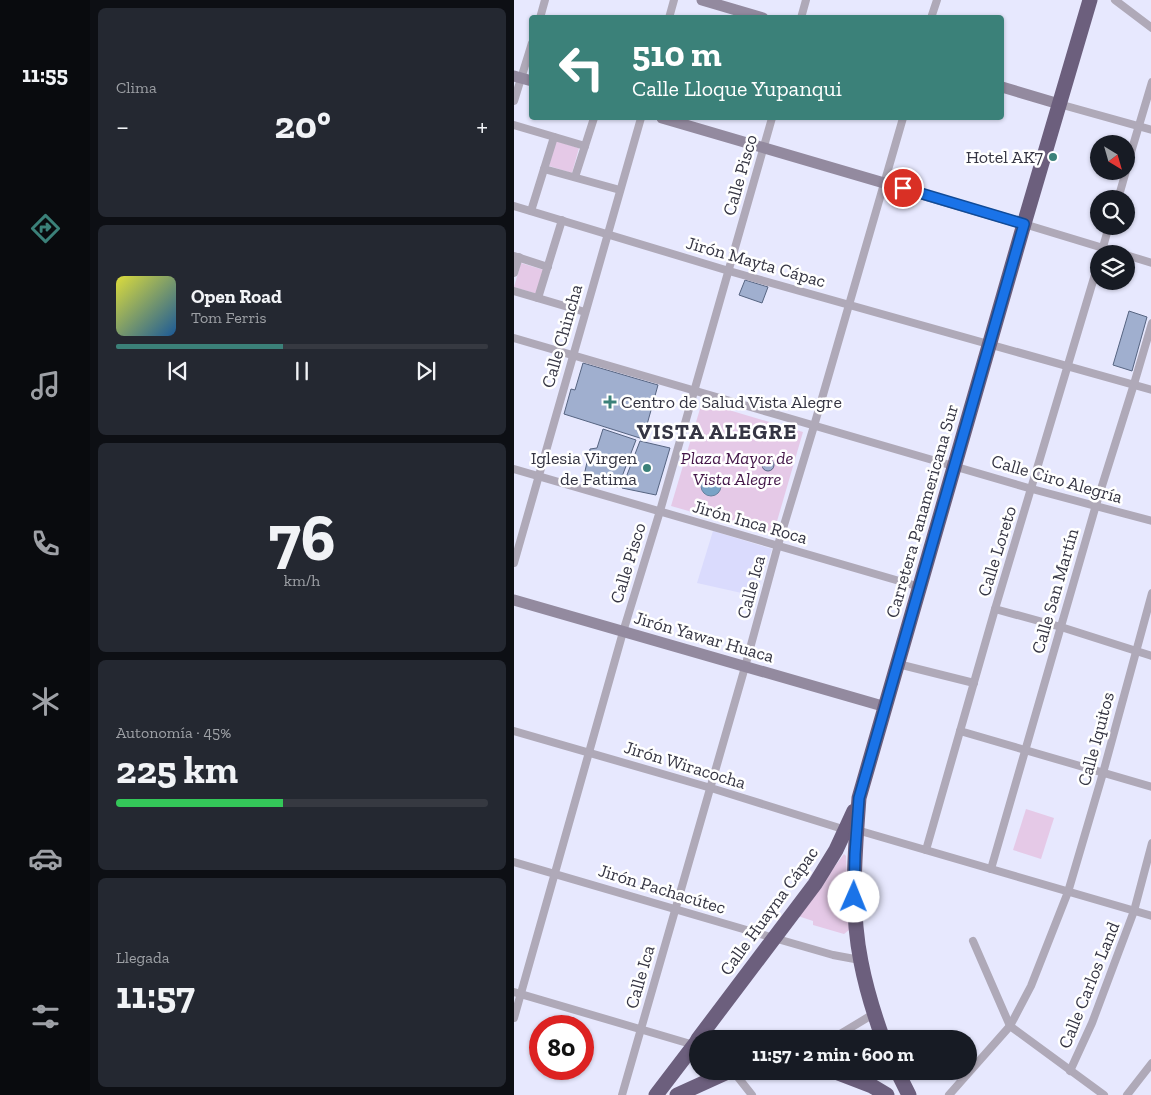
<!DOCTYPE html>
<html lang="es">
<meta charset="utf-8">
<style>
:root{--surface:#171b24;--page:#242831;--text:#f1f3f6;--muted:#9ea1a6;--line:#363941;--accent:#3b8179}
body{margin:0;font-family:"Zilla Slab",serif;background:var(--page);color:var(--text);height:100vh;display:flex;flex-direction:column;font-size:19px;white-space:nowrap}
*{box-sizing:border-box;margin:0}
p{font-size:16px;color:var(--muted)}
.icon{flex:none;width:28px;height:28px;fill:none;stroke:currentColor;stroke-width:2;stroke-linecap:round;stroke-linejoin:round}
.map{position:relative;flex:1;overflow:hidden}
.panel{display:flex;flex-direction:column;gap:8px;padding:8px;background:#0d0f14;width:424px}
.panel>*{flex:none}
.hud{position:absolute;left:15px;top:15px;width:475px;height:105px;border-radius:5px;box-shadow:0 1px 4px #0004;background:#3b8179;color:#fff;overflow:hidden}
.needle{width:32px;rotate:143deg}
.tools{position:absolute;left:576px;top:135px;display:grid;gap:10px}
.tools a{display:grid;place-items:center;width:45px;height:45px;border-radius:50%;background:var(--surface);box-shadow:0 1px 4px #0004;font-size:25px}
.speed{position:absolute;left:15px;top:1015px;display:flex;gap:10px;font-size:25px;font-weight:700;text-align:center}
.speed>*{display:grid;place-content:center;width:65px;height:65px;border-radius:50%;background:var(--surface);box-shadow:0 1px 4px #0004;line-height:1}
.speed .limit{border:8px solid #d22;background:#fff;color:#111}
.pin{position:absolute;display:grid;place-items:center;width:42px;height:42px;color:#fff;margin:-21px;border:2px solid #fff;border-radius:50%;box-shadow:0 1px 5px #0007}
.me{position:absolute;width:55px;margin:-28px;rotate:1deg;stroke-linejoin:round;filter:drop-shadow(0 0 4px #0008)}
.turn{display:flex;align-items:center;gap:18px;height:105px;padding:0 20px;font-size:22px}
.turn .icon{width:65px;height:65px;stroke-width:2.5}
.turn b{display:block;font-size:35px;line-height:42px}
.big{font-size:38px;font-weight:700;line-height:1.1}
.panel .tile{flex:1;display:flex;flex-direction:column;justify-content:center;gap:8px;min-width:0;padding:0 18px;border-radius:8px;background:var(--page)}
.panel .dial{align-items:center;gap:0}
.dial b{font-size:65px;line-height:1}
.song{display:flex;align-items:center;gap:15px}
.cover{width:60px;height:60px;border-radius:8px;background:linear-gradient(135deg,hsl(60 70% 55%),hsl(210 70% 35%))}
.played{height:5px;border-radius:2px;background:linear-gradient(90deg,var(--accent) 45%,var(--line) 45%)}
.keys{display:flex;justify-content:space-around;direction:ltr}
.heat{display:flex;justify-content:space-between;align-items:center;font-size:28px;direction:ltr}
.charge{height:8px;border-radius:4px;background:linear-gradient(90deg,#34c759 45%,var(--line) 0)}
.trip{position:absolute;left:175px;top:1030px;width:288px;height:50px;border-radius:25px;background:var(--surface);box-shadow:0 1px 4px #0004;font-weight:700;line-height:50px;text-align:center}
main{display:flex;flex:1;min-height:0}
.menu{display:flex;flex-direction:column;width:90px;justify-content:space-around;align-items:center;background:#090b0e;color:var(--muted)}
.menu .icon{width:35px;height:35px}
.menu .current{color:var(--accent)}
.menu b{font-size:22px;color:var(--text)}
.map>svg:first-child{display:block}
.built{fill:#dadbfd}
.green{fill:#e5c9e7}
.water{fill:#79a3c6;stroke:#65829f}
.building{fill:#a0afcf;stroke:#566481}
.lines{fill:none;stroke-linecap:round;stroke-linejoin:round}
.street{stroke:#afa9b8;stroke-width:8}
.secondary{stroke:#938a9f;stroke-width:11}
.highway{stroke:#6c5f7d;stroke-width:15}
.route-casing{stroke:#114b97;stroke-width:12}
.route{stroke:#1a73e8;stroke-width:9}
.poi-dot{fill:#3b8179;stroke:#fff;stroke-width:2}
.labels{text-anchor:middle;stroke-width:5;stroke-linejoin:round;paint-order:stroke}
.poi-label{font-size:18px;fill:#353543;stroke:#fff;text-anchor:end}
.street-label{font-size:18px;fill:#353543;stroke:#fff}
.park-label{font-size:18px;font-style:italic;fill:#45184a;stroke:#fff}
.district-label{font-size:22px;font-weight:bold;letter-spacing:1px;fill:#353543;stroke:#fff}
</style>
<main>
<nav class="menu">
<b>11:55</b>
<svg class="icon current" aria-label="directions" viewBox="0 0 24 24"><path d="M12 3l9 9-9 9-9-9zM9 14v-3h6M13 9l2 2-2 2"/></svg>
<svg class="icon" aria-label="music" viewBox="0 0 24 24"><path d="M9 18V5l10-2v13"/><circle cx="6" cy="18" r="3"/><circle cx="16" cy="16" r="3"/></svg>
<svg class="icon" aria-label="phone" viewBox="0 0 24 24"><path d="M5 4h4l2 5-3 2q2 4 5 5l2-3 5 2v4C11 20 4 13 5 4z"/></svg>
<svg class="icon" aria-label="climate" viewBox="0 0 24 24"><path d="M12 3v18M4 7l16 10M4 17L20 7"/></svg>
<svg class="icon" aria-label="car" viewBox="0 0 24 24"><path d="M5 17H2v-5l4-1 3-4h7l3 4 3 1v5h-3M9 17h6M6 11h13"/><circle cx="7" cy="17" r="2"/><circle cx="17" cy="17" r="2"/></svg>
<svg class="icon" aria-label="filters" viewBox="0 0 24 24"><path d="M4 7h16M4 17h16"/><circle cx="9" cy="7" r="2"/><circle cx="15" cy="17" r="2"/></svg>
</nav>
<section class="panel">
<div class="tile"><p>Clima</p>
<div class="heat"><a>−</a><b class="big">20°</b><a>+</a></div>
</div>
<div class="tile">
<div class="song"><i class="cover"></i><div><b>Open Road</b><p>Tom Ferris</p></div></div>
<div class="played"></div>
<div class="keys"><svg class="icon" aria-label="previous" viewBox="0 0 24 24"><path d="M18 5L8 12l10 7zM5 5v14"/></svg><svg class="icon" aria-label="pause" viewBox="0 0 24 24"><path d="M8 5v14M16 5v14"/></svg><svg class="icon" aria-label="next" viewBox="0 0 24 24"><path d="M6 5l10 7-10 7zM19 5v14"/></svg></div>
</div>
<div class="tile dial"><b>76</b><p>km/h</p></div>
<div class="tile"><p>Autonomía · 45%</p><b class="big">225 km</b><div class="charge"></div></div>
<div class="tile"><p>Llegada</p><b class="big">11:57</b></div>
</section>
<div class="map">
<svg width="638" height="1095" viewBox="0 0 638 1095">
<rect width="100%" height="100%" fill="#e7e8fe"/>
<!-- built -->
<path class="built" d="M199,531l59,18 -17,47 -58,-13z"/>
<!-- green -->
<g class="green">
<path d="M42,141l23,7 -7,25 -23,-7z"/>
<path d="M7,263l23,7 -7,24 -23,-7z"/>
<path d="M188,402l101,30 -30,103 -102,-29z"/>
<path d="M512,809l28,9 -13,41 -28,-9z"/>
<path d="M330,854l2,2 3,74 -5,4 -31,-9v-4l-15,-5z"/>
</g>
<!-- water -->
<circle class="water" cx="197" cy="486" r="10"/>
<!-- building -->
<g class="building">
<path d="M231,280l23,7 -6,16 -23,-8z"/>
<path d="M615,311l18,6 -15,54 -19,-6z"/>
<path d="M69,363l75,22 -15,54 -79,-25 7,-25 4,1z"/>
<path d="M89,429l33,11 -18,47 -35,-7 7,-31 7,-1z"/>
<path d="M126,441l30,7 -14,47 -34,-7z"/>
<circle cx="254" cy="465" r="6"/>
<path d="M421,1071h9l2,4 -8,4z"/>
</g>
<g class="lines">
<!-- street -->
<g class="street">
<path d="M601,0l37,28"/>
<path d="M26,18l5,-18"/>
<path d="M155,18l5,-18"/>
<path d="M287,18l5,-18"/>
<path d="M417,18l6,-18"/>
<path d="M0,101l18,-58"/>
<path d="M545,104l93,26"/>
<path d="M0,125l71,21"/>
<path d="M30,169l76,21"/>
<path d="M612,169l26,-87"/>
<path d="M61,177l19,-59"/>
<path d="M604,199l8,-28"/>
<path d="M0,206l215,65 423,119"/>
<path d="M17,211l23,-74"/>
<path d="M510,224l99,30"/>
<path d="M587,254l8,-28"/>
<path d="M612,255l26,8"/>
<path d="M0,256l34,11"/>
<path d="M0,273l5,-16"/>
<path d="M0,291l71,21"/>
<path d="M24,298l24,-78"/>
<path d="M0,338l518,151 120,32"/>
<path d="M0,469l406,118"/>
<path d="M0,563l127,-445"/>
<path d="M481,609l66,18 91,29"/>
<path d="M384,664l76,19"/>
<path d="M0,731l197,57 135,42"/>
<path d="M446,731l192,56"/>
<path d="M343,830l295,86"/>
<path d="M412,850l69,-241 104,-348"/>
<path d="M0,862l260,76 59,17 27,5"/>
<path d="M477,869l105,-364 38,-121 18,-61"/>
<path d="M459,941l37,85 94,69"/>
<path d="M0,992l180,53"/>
<path d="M0,1018l109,-386 37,-121 112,-393"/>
<path d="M318,1039l43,-26"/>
<path d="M219,1071l19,24"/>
<path d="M556,1071l22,-48 42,-112 18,-68"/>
<path d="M108,1095l123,-428 33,-122 36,-119 89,-308"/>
<path d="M435,1095l61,-69 21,-40 37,-94 35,-119 49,-180"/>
<path d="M613,1095l25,-32"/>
</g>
<!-- secondary -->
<g class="secondary">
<path d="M188,0l61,18"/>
<path d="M0,76l18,5"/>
<path d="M488,87l57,17"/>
<path d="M148,118l362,106"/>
<path d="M0,600l372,107"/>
</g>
<!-- highway -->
<g class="highway">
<path d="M184,1039l117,-155 21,-34 18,-39"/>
<path d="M369,1039c-9,-25 -17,-51 -22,-77 -11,-54 -6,-110 -2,-164l165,-574 66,-224"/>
<path d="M319,1071l39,15 15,9"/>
<path d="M383,1071l12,24"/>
<path d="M142,1095l42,-55"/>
<path d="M163,1095l53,-24"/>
</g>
</g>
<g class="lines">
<defs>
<path id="route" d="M340,897l1,-43 4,-56 165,-574 -121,-36"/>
</defs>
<!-- route casing -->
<use href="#route" class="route-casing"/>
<!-- route -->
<use href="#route" class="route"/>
</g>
<!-- markers -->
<g class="poi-dot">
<circle cx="539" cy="157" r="5"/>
<path d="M93.5 394.5h5v5h5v5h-5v5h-5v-5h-5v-5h5z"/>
<circle cx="133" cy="468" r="5"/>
</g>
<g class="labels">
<!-- poi labels -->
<g class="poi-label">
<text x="529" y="163">Hotel AK7</text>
<text x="107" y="408" text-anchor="start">Centro de Salud Vista Alegre</text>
<text x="123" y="464">Iglesia Virgen<tspan x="123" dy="21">de Fatima</tspan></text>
</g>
<!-- street labels -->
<g class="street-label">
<text transform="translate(226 175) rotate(-74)" y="6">Calle Pisco</text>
<text transform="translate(242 262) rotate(16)" y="6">Jirón Mayta Cápac</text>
<text transform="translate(48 336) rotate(-74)" y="6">Calle Chincha</text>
<text transform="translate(543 479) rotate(16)" y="6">Calle Ciro Alegría</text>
<text transform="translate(408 511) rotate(-74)" y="6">Carretera Panamericana Sur</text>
<text transform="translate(236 522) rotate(16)" y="6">Jirón Inca Roca</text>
<text transform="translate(483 551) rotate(-73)" y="6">Calle Loreto</text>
<text transform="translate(114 563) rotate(-73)" y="6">Calle Pisco</text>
<text transform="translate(237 587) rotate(-75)" y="6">Calle Ica</text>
<text transform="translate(541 591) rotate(-74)" y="6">Calle San Martín</text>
<text transform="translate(190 637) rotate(16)" y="6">Jirón Yawar Huaca</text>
<text transform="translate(582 739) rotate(-75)" y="6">Calle Iquitos</text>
<text transform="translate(171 765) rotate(17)" y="6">Jirón Wiracocha</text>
<text transform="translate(148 889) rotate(17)" y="6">Jirón Pachacútec</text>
<text transform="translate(255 911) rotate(-54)" y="6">Calle Huayna Cápac</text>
<text transform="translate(126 977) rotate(-74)" y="6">Calle Ica</text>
<text transform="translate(575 985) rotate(-68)" y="6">Calle Carlos Land</text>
</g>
<!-- park labels -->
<g class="park-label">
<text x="223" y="464">Plaza Mayor de<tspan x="223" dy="21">Vista Alegre</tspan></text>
</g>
<!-- district labels -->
<g class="district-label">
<text x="203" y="439">VISTA ALEGRE</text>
</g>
</g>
</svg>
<div class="tools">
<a><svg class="needle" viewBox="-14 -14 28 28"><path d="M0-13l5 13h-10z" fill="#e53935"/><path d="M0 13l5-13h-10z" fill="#9ea1a6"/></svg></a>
<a><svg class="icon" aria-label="search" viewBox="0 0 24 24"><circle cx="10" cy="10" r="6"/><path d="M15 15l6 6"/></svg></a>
<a><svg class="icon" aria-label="layers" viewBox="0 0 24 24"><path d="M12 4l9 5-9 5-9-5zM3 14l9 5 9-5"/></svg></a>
</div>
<div class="speed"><div class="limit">80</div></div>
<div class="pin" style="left:389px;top:188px;background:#d93025"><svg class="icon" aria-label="arrive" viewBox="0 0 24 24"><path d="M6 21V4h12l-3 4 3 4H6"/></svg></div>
<svg class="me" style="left:340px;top:897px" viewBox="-20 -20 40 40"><circle r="19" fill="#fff"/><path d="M0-13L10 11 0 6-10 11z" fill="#1a73e8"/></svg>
<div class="trip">11:57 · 2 min · 600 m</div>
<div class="hud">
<div class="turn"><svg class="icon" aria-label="left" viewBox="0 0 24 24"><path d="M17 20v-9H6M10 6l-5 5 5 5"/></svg><div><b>510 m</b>Calle Lloque Yupanqui</div></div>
</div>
</div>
</main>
